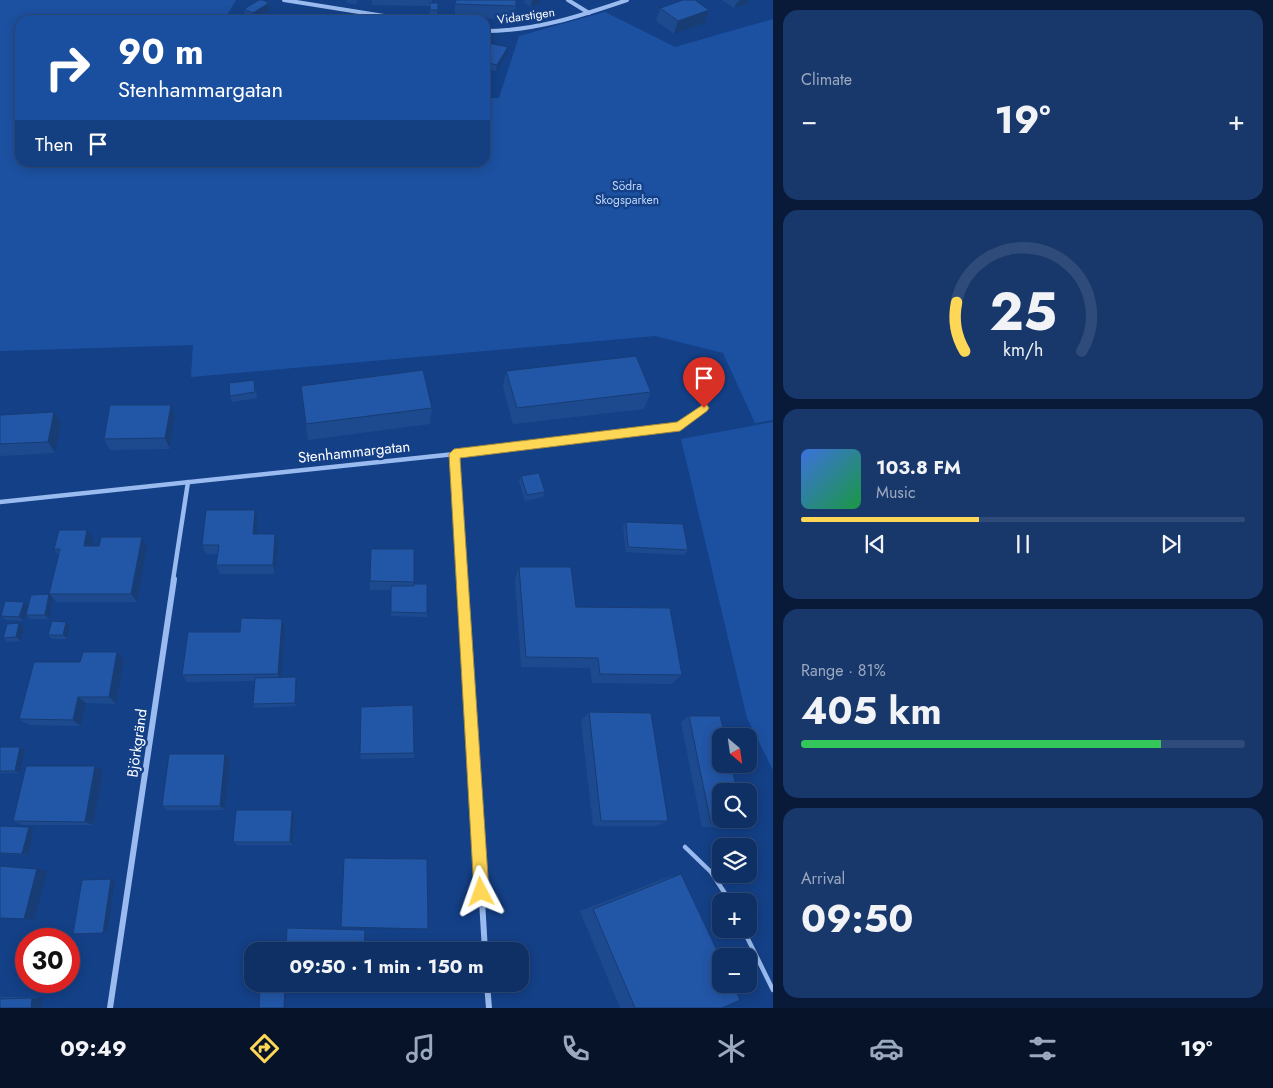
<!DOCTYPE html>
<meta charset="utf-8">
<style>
:root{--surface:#0f3065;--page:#18386b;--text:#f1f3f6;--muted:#9ba9bf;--line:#2f4b79;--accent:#ffd757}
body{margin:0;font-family:Jost,sans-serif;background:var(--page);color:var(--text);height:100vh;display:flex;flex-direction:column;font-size:19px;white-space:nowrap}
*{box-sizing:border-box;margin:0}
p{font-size:16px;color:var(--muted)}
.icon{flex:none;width:28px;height:28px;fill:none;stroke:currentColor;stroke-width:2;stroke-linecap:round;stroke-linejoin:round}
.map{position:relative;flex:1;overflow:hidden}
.panel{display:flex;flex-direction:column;gap:10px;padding:10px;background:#081a38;width:500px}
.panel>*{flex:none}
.banner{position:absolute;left:15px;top:15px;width:475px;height:152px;border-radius:15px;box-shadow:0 2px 12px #0003,0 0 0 1px var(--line);background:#1a4fa0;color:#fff;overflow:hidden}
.needle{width:32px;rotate:151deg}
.fabs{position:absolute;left:712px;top:728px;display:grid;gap:10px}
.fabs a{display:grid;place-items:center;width:45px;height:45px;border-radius:10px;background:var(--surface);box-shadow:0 2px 12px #0003,0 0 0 1px var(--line);font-size:25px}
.speed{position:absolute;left:15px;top:928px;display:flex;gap:10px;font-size:25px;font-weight:700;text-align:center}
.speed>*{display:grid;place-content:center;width:65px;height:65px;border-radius:50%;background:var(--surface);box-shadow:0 2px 12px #0003,0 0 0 1px var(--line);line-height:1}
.speed .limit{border:8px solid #d22;background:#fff;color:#111}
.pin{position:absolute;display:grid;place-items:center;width:42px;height:42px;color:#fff;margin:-51px -21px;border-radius:50% 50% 50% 0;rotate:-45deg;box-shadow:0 0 5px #0007}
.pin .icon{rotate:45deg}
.me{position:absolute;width:55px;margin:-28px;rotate:356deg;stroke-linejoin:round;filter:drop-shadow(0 0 4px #0008)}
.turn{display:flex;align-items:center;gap:18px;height:105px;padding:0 20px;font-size:22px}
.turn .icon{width:65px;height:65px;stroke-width:2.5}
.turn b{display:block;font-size:35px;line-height:42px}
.then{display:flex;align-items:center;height:48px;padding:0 20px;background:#0003;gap:10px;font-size:19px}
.big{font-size:38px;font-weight:700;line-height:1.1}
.panel .widget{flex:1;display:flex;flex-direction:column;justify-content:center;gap:8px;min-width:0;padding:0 18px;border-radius:15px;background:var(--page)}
.panel .dial{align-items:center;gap:0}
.dial svg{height:130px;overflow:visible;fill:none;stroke:var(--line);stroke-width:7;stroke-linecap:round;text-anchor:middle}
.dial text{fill:var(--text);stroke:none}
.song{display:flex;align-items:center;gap:15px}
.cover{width:60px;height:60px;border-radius:8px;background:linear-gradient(135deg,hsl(220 70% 55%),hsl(140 70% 35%))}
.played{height:5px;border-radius:2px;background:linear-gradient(90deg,var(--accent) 40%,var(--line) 40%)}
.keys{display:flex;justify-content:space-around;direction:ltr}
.heat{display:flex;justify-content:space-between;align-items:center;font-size:28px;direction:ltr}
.charge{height:8px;border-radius:4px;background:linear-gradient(90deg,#34c759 81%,var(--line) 0)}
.trip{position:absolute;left:244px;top:942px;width:285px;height:50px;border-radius:15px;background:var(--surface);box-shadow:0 2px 12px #0003,0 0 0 1px var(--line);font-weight:700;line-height:50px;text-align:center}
.tabs{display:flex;height:80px;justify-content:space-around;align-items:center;background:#061328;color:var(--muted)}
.tabs .icon{width:35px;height:35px}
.tabs .selected{color:var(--accent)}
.tabs b{font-size:22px;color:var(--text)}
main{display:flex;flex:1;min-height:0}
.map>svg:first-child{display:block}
.green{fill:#1c51a1}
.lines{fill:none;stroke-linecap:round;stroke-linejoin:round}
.lane{stroke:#99bbef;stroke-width:4.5}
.street-far2{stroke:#99bbef;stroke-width:4}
.street-far1{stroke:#99bbef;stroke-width:4.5}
.street{stroke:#99bbef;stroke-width:6}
.wall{fill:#1d4a8f}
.shaded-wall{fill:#183c74}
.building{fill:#2256a6;stroke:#183c74}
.route{fill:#ffd757;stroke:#a68c39}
.labels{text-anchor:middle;stroke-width:5;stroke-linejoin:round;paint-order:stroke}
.far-street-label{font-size:12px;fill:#fff;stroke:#144087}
.far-park-label{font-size:12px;fill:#bfd7fb;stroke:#144087}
.street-label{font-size:15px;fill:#fff;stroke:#144087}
</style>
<main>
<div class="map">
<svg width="773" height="1008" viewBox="0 0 773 1008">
<rect width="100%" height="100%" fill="#144087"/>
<!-- green -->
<g class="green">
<path d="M0,0h236l-12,20h-204v142h465v-64h14l20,-62 86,-24 70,35 98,-28v401l-18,3 -32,-70 -68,-17 -464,41 2,-32 -193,6z"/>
<path d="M773,422v348l-26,-52 -66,-279z"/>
</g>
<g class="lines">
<!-- lane -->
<g class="lane">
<path d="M685,847l26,25 19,29"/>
<path d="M743,929l30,61"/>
</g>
<!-- street-far2 -->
<g class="street-far2">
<path d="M284,0l125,20"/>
<path d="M568,0l21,13"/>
<path d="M485,31c50,0 95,-15 142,-31"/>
</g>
<!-- street-far1 -->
<g class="street-far1">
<path d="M455,454l8,126"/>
<path d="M0,502l455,-48 225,-28 24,-18"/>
<path d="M173,580l15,-98"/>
</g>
<!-- street -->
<g class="street">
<path d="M463,579l22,372"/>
<path d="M487,984l2,24"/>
<path d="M110,1008l64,-429"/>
</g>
</g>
<!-- wall -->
<g class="wall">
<path d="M347,0h10l-1,4 -9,-1z"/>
<path d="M372,0h60v3h6l-1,14h-8l1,-11 -58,-1z"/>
<path d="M455,0h61v6l-2,13 -59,-1z"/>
<path d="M525,0h15l-1,4 -8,3 -7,-4z"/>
<path d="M722,0h27l-1,4 -14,4z"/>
<path d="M269,3l1,7 -16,9 -9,-4 -1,-6z"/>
<path d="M660,8l49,2 -4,13 -31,11 -18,-13z"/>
<path d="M485,47l22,7 -11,17 -11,-2z"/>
<path d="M506,371l145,21 -7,17 -131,15 -10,-37z"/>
<path d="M254,380l3,18 -25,4 -2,-6z"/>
<path d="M432,408l-2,16 -122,16 -2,-16z"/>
<path d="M54,412l7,11 -6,30 -55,3v-41z"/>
<path d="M175,416l-5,33 -60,1 -6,-11z"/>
<path d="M521,476l24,16 -2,5 -18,4 -6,-20z"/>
<path d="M255,510l3,10 -1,14 21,10 -3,30h-55l-4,-9 1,-11h-11l-4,-9z"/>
<path d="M626,522l62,28 -4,5 -58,-3 -3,-26z"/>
<path d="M87,530l7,10 -1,6h6l43,-9 5,10 -10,55h-80l-8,-8 10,-39 -5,-6z"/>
<path d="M414,549v35l13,29v4l-36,-1v-26h-21v-9z"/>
<path d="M519,567l57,40 106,68 -11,9 -79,-1 -2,-15 -69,-1 -6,-88z"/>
<path d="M53,599l-4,20h-19l-4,-4 1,-6 -3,12 -18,-1 -5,-4 23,-14 4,4z"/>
<path d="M282,619l3,8 -4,50h15l1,3 -1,26 -41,2 -2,-4 2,-23 -68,1 -5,-7 58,-43z"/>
<path d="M19,623l5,4 -3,14 -13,1 -5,-4z"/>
<path d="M70,626l-3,13h-15l-4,-4z"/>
<path d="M117,652l7,8 -8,44 -30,-1 -5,23 -52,-1 -10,-6 61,-57z"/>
<path d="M589,712l79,109 -11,5h-64l-12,-105z"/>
<path d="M689,716l55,108 -10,3h-32l-21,-105z"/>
<path d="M0,747h20l5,3 -5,23h-20z"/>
<path d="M414,753v5l-53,1 -1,-5z"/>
<path d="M225,754l5,5 -5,51h-57l-6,-4z"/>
<path d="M95,766l8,5 -10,54h-70l-10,-4z"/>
<path d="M292,810l2,4 -1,31h-55l-5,-3z"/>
<path d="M0,826l34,3 -6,26 -28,-1z"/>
<path d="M681,874l41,134h-102l-40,-97 83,-32z"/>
<path d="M0,997h43l-43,11z"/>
</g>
<!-- shaded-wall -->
<g class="shaded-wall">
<path d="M533,0h7l-1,4 -8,3 1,-6z"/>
<path d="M741,0h8l-1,4 -14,4 3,-6z"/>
<path d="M269,3l1,7 -16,9 -1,-6z"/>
<path d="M709,10l-4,13 -31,11 4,-13z"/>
<path d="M508,47l-1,7 -11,17 1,-6z"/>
<path d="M171,405l4,11 -5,33 -5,-11z"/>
<path d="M54,412l7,11 -6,30 -7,-11z"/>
<path d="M255,510l3,10 -2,24 -3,-10z"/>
<path d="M87,530l7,10 -3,15 -7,-9z"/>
<path d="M275,534l3,10 -3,30 -2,-9z"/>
<path d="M142,537l5,10 -10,55 -6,-8z"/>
<path d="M49,594l4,5 -4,20 -4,-4z"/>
<path d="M24,602l4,4 -4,15 -5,-4z"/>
<path d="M282,619l3,8 -4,54 -3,-7z"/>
<path d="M66,622l4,4 -3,13 -4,-4z"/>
<path d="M19,623l5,4 -3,14 -5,-4z"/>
<path d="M117,652l7,8 -8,44 -7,-7z"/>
<path d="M296,677l1,3 -1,26 -1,-3z"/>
<path d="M78,697l8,6 -5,23 -8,-6z"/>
<path d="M20,747l5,3 -5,23 -5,-2z"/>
<path d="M225,754l5,5 -5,51 -5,-4z"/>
<path d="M95,766l8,5 -10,54 -8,-3z"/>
<path d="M292,810l2,4 -1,31 -3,-3z"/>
<path d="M29,827l5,2 -6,26 -6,-1z"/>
<path d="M37,869l10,2 -13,49 -10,-1z"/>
<path d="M111,879l4,1 -8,53h-4z"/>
<path d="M285,984h1l-1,24h-1z"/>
<path d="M43,997l-2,11h-10l1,-10z"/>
</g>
<!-- building -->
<g class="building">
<path d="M259,0h4l6,3 -16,10 -9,-4z"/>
<path d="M456,0h60v6l-61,-2z"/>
<path d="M683,0h12l14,10 -31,11 -18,-13z"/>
<rect x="430" y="3" width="8" height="7"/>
<path d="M317,14l15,3 -2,3h-19z"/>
<path d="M336,17l11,3h-13z"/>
<path d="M488,43l20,4 -11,18 -12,-3v-15z"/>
<path d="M636,356l15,36 -134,16 -11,-37z"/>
<path d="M423,370l9,38 -126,16 -5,-38z"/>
<path d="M254,380l1,12 -25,4 -1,-13z"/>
<path d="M110,405h61l-6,33 -61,1z"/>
<path d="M54,412l-6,30 -48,2v-29z"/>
<path d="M539,473l6,19 -18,3 -6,-19z"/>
<path d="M206,510h49l-2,24h22l-2,31h-57l3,-20h-17z"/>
<path d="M626,522l57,2 5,26 -60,-3z"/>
<path d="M59,530h28l-3,16h15l2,-9h41l-11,57h-82l11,-45h-6z"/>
<path d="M371,549h43v33l-44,-1z"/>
<path d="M519,567h52l5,40 94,1 12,67 -82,-1 -2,-16 -72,-1z"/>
<path d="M414,584h13v29l-36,-1v-26h23z"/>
<path d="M49,594l-4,21h-19l5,-20z"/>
<path d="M5,601l19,1 -5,15 -18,-1z"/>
<path d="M241,618l41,1 -4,55 -96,1 6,-43h52z"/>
<path d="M52,621l14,1 -3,13h-15z"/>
<path d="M19,623l-3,14 -13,1 4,-14z"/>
<path d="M83,652h34l-8,45h-31l-5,23 -54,-1 15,-57h46z"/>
<path d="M296,677l-1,26 -42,1 2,-26z"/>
<path d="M413,705l1,48 -54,1 1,-47z"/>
<path d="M589,712l62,1 17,108h-67z"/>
<path d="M689,716h31l5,20h-4v28h10l6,27h-16v28h22l1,5h-33z"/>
<path d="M0,747h20l-5,24h-15z"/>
<path d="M169,754h56l-5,52h-58z"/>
<path d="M26,766h69l-10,56 -72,-1z"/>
<path d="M236,810h56l-2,32h-57z"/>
<path d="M0,826l29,1 -7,27 -22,-1z"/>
<path d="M344,858l83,1 1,70 -87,-2z"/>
<path d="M0,866l37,3 -13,50 -24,-1z"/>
<path d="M681,874l40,85v25h12l7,16 -18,8h-87l-42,-99z"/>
<path d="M111,879l-8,54 -30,1 9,-54z"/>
<path d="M287,928l78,2 -1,21h-78z"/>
<path d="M260,984h25l-1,24h-25z"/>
<path d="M32,998l-1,10h-31v-9z"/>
</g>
<!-- route -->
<path class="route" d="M704,404l3,1 2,3 -2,3 -27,20 -220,27 29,434 -2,5 -6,2 -5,-2 -2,-5 -25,-438 5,-5 223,-27z"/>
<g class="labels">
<!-- far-street labels -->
<g class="far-street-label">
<text transform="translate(526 16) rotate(-8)" y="4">Vidarstigen</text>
</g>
<!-- far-park labels -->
<g class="far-park-label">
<text x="627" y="190">Södra<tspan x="627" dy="14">Skogsparken</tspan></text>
</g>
<!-- street labels -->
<g class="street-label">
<text transform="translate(354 452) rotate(-6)" y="5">Stenhammargatan</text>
<text transform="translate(137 743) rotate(-82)" y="5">Björkgränd</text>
</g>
</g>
</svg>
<div class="fabs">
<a><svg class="needle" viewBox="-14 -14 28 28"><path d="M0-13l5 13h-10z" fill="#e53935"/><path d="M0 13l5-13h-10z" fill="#9ba9bf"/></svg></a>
<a><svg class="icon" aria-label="search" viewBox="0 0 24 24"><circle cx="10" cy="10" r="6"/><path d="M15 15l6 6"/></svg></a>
<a><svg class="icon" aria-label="layers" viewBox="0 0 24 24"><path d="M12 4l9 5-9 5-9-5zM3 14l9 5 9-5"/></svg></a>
<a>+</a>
<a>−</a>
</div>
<div class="speed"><div class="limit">30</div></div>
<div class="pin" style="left:704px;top:408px;background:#d93025"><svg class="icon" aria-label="arrive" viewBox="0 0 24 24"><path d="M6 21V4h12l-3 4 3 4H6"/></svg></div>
<svg class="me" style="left:481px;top:892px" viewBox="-20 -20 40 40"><path d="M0-17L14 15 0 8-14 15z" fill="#ffd757" stroke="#fff" stroke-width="4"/></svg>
<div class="trip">09:50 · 1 min · 150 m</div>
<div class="banner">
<div class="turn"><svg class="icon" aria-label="right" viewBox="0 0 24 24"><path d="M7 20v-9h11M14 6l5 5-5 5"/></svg><div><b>90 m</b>Stenhammargatan</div></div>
<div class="then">Then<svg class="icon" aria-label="arrive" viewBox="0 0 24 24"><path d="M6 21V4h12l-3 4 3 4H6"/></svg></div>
</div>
</div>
<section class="panel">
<div class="widget"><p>Climate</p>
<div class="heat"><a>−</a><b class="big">19°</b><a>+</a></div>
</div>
<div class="widget dial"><svg viewBox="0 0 100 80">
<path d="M14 69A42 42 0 1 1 86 69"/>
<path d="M14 69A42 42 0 0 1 9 39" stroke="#ffd757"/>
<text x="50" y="56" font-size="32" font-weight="700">25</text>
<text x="50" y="72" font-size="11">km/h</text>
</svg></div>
<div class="widget">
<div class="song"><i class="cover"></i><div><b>103.8 FM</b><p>Music</p></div></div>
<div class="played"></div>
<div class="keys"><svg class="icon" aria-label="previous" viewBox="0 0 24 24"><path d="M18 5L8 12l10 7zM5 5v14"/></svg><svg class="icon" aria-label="pause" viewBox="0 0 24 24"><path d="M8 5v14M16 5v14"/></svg><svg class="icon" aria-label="next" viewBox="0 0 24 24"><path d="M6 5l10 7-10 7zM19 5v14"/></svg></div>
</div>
<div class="widget"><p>Range · 81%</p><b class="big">405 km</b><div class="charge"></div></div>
<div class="widget"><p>Arrival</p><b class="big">09:50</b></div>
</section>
</main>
<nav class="tabs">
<b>09:49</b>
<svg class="icon selected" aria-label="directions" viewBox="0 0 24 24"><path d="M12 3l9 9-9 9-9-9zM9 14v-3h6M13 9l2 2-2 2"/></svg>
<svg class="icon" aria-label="music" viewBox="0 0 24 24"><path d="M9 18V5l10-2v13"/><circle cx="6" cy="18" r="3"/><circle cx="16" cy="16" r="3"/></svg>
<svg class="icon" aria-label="phone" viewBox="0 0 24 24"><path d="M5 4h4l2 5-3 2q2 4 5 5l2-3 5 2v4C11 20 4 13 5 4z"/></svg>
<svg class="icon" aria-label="climate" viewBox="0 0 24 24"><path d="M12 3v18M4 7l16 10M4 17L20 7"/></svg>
<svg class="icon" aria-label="car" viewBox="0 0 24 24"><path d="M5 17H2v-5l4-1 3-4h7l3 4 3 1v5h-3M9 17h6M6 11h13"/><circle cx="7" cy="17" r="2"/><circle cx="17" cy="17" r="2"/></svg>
<svg class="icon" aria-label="filters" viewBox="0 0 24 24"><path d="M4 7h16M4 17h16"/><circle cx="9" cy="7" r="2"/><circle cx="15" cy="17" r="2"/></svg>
<b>19°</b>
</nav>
